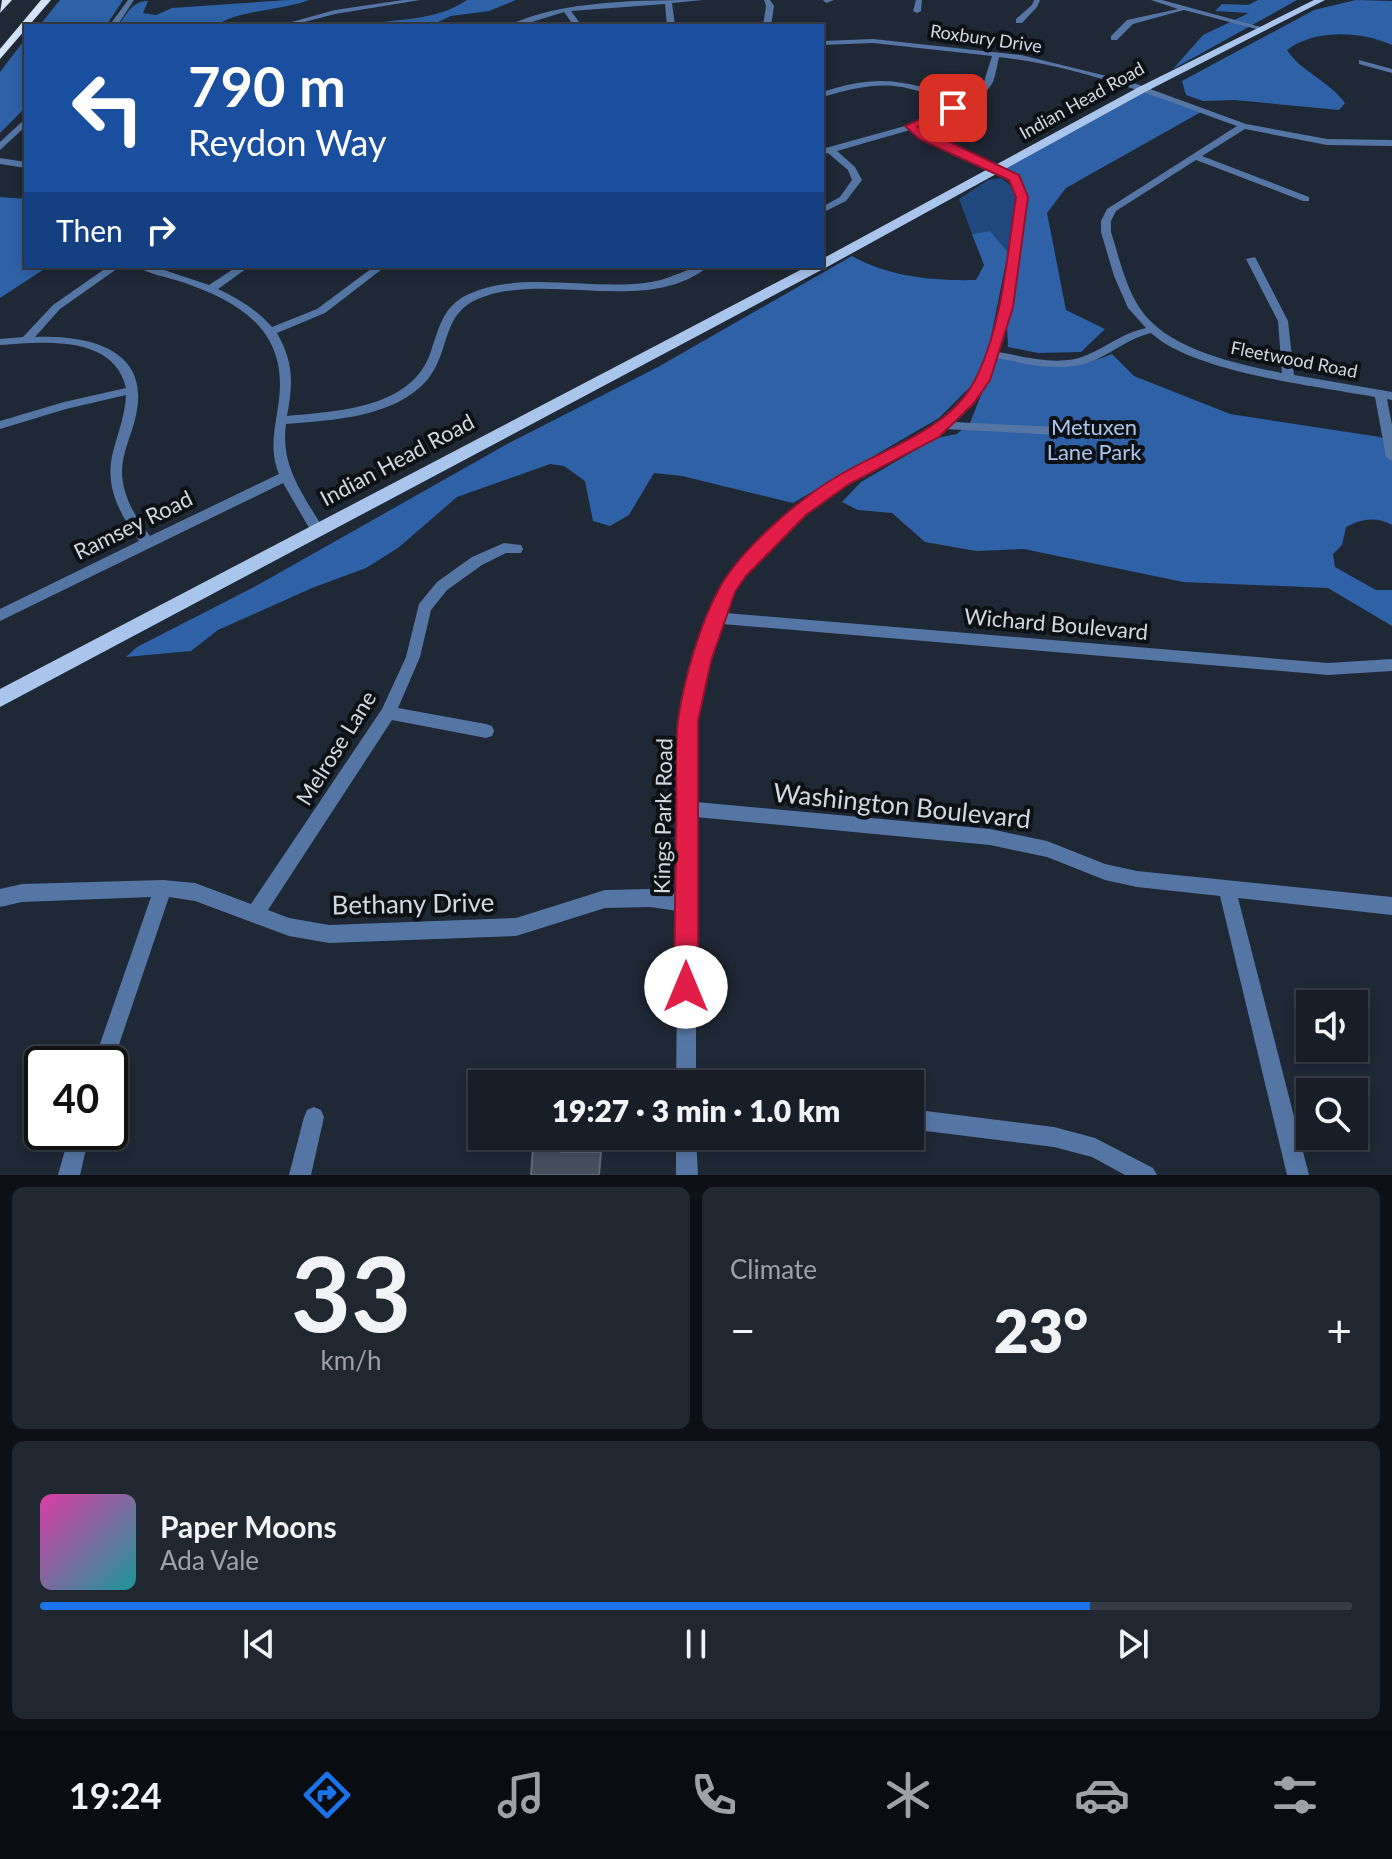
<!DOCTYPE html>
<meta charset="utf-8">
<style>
:root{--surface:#171e28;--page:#202730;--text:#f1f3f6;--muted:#9ea2a8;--line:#363c45;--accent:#1a73e8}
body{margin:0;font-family:Lato,sans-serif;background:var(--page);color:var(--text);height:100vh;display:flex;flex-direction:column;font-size:30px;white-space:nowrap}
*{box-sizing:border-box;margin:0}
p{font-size:26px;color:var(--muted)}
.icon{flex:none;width:44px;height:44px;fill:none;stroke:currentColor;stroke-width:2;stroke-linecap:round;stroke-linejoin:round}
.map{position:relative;height:1175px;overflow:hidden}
.panel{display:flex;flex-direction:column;gap:12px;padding:12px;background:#0d1016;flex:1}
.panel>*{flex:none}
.guide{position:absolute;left:24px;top:24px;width:800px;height:244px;border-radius:0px;box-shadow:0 4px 12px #0003,0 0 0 2px var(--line);background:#1a4fa0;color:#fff;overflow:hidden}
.controls{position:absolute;left:1296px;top:990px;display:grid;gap:16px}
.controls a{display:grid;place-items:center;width:72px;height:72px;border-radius:0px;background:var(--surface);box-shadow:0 4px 12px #0003,0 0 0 2px var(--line);font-size:40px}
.speed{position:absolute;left:24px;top:1046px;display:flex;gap:16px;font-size:40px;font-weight:700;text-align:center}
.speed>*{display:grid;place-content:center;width:104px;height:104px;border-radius:50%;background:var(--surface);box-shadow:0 4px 12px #0003,0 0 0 2px var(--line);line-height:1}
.speed .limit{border:4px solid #111;border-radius:12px;background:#fff;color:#111}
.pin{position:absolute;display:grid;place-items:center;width:68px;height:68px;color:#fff;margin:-34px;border-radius:16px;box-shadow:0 4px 12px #0006}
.me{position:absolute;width:88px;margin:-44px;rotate:0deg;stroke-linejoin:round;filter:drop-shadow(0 0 6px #0008)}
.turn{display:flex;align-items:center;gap:28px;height:168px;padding:0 32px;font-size:36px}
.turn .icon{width:104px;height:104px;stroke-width:2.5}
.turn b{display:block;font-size:56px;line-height:68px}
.then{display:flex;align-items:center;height:76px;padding:0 32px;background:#0003;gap:16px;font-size:30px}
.big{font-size:60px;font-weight:800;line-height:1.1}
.panel .widget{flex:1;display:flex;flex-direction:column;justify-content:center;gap:12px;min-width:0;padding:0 28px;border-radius:12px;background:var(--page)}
.panel .dial{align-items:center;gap:0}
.dial b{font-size:104px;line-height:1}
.song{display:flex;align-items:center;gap:24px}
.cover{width:96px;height:96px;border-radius:12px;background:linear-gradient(135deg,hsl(320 70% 55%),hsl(180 70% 35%))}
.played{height:8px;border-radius:4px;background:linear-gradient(90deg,var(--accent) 80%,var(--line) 80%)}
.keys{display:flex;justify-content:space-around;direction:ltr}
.heat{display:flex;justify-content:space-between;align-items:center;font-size:44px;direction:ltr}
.panel .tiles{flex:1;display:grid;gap:12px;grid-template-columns:1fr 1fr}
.widget:last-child{grid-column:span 2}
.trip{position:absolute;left:468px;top:1070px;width:456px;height:80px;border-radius:0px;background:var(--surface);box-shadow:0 4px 12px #0003,0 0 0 2px var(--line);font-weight:800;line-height:80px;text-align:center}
.menu{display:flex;height:128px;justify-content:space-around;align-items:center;background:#090c10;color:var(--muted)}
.menu .icon{width:56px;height:56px}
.menu .selected{color:var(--accent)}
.menu b{font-size:36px;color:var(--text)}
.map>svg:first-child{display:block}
.green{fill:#21487e}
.forest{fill:#2f61a6}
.building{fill:#454f5d;stroke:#5f6a79;stroke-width:2}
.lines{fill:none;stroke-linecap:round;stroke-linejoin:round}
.minor{fill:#5576a5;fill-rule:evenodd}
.major{fill:#aac5ec;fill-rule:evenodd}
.highway{fill:#d3e4fb;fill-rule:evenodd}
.route{fill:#e11d48;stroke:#92132f;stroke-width:2}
.labels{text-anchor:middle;stroke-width:8;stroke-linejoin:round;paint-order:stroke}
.far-street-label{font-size:18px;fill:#d2d8e1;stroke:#0c1116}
.park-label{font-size:22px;fill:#abc5ec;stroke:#0c1116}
.street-label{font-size:22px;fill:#d2d8e1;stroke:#0c1116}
.near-street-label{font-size:26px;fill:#d2d8e1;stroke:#0c1116}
</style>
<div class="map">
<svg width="1392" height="1175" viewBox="0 0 1392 1175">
<rect width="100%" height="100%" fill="#1f2835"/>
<!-- green -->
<path class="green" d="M1001,178l12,9 3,8 -8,57 -18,-21 -18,3 -13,-35 29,-19z"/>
<!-- forest -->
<g class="forest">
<path d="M60,0h63l-17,26h-67z"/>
<path d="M288,0h21c-25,10 -76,11 -93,26h-98c8,-11 15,-26 30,-25l-5,12 13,2 16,-7z"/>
<path d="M467,0h49l-27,11 -38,5 -22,10h-71c37,-8 77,-4 109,-26z"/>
<path d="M1258,0h39l-124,69 30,-34 46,-22 -34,-2 7,-7 26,1z"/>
<path d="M1356,0l36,1v44c-32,-14 -77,-16 -105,5 13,21 41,30 58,53l-6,7 -105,-10 -31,1 -17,-6 -4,-14 132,-71z"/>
<path d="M26,38v69l-26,26v-61z"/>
<path d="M1143,89l58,23 -135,76 -19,25 19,97 39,19 -24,23 -43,1 -30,-6 -2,-40 12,-121 -20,-16z"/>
<path d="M0,197l26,2v67h23l-49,32z"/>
<path d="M990,231l18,21 -20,100 -15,32 -34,34 -146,85 -111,-27 -28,-3 -25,42 -19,11 -17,-5 -8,-40 -21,-15 -14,-2 -93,33 -59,51 -32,20 -54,20 -94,42 -27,21 -65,6 11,-10 119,-61 253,-143 149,-76 194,-111c37,21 82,25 124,24l8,-15 -12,-31z"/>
<path d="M1112,354l22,22 96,38 150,23 12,5v83c-16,-9 -31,-6 -46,2l-4,18 -9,9 2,13 41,23h16v36l-64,-38 -145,-6 -159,-33 -48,2 -51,-9 -33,-29 -34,-3 -16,-8 19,-20 75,-44 21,-4 13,-11 26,-66c44,10 73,15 116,-3z"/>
</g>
<!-- building -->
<path class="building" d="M533,1147h28v5h40l-2,23h-68z"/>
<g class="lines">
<!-- minor -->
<g class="minor">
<path d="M128,0h6l-17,26h-8z"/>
<path d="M403,0h17l-85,14 -46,12h-12l58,-16z"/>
<path d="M703,0l-31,3 3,23h-8l-2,-22 -94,7 11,15h-8l-10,-14 -45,14h-11c49,-26 139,-26 195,-26z"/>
<path d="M764,0h6l4,6 -3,20h-8l3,-20z"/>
<path d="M823,0h11l-8,3z"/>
<path d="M916,0h6l-1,11 -4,2 -4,-2z"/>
<path d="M1034,0h6l-3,7 -15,16h-6v-4l16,-14z"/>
<path d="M1151,0h11l106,29 -4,2 -80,-21 -51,14 -16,16h-6v-4l16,-16 51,-11z"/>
<path d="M873,39l148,16 110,27 115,42 81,15 65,1v6l-65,-1 -82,-16 -43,27 107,41v4h-6l-107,-41 -80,51 -5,10v11c8,25 14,53 28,75 26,42 98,57 143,66l-4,-52 -32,-62 9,-2 33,64 6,54 98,17v8l-5,-1 5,26v36l-6,-4 -11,-60c-58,-11 -180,-24 -224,-64 -21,5 -36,18 -56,27 -32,14 -66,4 -99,-2 -8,27 -23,44 -43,64l182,9 6,4 -6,4 -190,-10 -8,8c-77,40 -179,89 -211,176l602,50 64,-4v12l-64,4 -606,-51 -14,37 -12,60v81l294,27 57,12 58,23 32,7 255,26v18l-154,-17 71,277h-22l-67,-279 -83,-9 -32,-7 -58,-23 -57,-12 -294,-28v267h-20l2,-173 -28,-4 -45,1 -89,28 -187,7 -40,-7 -94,-35 -26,-4 -59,174v-7h-17l58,-167 -129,5 -22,5v-18l22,-5 141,-4 32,3 56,21 131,-195 24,-52 13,-53 18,-22 35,-25 32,-14 17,2 2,4 -2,4h-15l-24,12 -35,25 -16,20 -11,47 -22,51 88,16 6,2 2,5 -2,5 -6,2 -94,-18 -124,190 21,8 40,7 187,-7 89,-28 45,-1 28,5 2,-173 14,-60 26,-70 15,-24 60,-59 45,-31 89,-46 36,-34 14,-20 22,-70 16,-110 -7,-17 -90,-42 -10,-8 -73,21 18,16 7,13 -16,21 -24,12v-6l18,-10 12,-17 -4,-10 -20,-17 -6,2v-6l83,-23 51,-21c-57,-24 -75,-25 -134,-8v-5c57,-19 86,-12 140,9l21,-16 9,-29 -119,-13 -51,2v-4zM999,57c82,9 161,41 238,69l-130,83 -6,12v11l13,44 14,32 18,20c-23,5 -38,18 -59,27 -28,12 -60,2 -89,-3l13,-45 16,-110 -10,-21 -91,-42 -9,-7c25,-9 63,-20 76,-45 3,-8 4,-17 6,-25z"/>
<path d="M1359,60l33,9v4l-33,-9z"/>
<path d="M26,118v8l-26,24v-8z"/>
<path d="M0,158l26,4v6l-26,-4z"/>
<path d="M109,266h12l-61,43 -25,28c52,-2 116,11 101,78 -4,20 -15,39 -14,60 2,24 14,43 28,61l129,-62c-13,-32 1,-58 1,-90 0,-60 -48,-85 -98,-102 -15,-5 -34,-8 -46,-16h16l57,19 29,-19h12l-32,23c21,10 39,21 54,38l45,-18 58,-43h11l-61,47 -48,20c17,30 16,51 10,83 49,-5 123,-7 143,-62 8,-22 11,-44 33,-57 53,-29 130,-5 188,-15 21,-3 38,-16 58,-16 -62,50 -156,6 -226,31 -43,15 -31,52 -55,82 -33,39 -96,41 -142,45 -6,43 18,71 38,106l-2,3h-10l-29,-50 -283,138v-12l139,-68c-19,-27 -35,-54 -26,-89 5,-20 12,-36 13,-57l-60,14 -66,20v-8l64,-19 62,-14c-12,-54 -84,-46 -126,-43v-6l23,-2 30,-32z"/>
<path d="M314,1107l7,3 3,7 -13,58h-22l15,-58 3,-7z"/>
<path d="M910,1109l144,18 41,11 58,30 4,7h-32l-33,-18 -38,-10 -144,-18z"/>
<path d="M70,1132h20l-10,43h-22z"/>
<path d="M676,1136h20l2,39h-22z"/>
</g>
<!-- major -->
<path class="major" d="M1314,0h11l-178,91 -320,176 -827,440v-18l808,-423h14v-7l317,-172z"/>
<!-- highway -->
<g class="highway">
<path d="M2,0h10l-12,13z"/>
<path d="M41,0h10l-51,59v-10z"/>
</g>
</g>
<!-- route -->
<path class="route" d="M949,106l9,2 -40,19 101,48 9,22 -15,110 -23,73 -16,23 -35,34 -90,47 -43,31 -60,61 -11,16 -24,69 -13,60v266l-3,9 -9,3 -9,-3 -3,-9c1,-52 1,-105 2,-158 1,-35 -2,-74 2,-109 6,-41 22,-97 42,-133 21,-38 80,-89 118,-111 48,-29 115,-46 140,-102 25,-54 29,-119 38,-177l-7,-17 -90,-41 -14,-13z"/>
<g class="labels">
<!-- far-street labels -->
<g class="far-street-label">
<text transform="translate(986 39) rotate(8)" y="6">Roxbury Drive</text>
<text transform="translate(1082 101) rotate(-29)" y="6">Indian Head Road</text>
<text transform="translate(1294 360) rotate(11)" y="6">Fleetwood Road</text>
</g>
<!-- park labels -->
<g class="park-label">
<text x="1094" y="435">Metuxen<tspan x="1094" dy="25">Lane Park</tspan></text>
</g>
<!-- street labels -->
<g class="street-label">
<text transform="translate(397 460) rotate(-28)" y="8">Indian Head Road</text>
<text transform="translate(133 525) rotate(-26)" y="8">Ramsey Road</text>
<text transform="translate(1056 624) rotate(5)" y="8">Wichard Boulevard</text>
<text transform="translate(336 748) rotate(-58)" y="8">Melrose Lane</text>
<text transform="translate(663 816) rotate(-89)" y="8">Kings Park Road</text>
</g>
<!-- near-street labels -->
<g class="near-street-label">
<text transform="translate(902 806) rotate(6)" y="9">Washington Boulevard</text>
<text transform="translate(413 904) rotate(-1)" y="9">Bethany Drive</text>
</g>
</g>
</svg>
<div class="controls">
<a><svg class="icon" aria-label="sound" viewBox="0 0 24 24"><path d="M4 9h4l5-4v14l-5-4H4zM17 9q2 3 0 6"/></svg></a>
<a><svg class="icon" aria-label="search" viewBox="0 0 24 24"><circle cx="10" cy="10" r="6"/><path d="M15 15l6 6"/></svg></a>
</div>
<div class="speed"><div class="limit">40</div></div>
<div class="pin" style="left:953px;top:108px;background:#d93025"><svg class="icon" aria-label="arrive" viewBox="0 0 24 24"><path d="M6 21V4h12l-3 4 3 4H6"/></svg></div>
<svg class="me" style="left:686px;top:987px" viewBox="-20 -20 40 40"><circle r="19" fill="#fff"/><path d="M0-13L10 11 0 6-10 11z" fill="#e11d48"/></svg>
<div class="trip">19:27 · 3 min · 1.0 km</div>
<div class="guide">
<div class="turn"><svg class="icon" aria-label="left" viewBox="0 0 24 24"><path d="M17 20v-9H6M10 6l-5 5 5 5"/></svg><div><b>790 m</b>Reydon Way</div></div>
<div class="then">Then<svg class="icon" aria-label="right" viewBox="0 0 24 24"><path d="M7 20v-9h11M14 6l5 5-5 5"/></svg></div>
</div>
</div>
<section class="panel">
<div class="tiles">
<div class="widget dial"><b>33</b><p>km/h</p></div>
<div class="widget"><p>Climate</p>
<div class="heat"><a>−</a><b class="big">23°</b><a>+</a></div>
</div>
<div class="widget">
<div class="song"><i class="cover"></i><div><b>Paper Moons</b><p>Ada Vale</p></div></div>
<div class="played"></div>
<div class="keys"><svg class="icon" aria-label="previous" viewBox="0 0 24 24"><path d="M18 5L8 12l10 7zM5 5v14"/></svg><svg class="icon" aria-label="pause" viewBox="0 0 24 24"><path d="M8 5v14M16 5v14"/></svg><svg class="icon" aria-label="next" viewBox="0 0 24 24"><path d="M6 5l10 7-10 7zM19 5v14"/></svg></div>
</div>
</div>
</section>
<nav class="menu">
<b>19:24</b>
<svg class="icon selected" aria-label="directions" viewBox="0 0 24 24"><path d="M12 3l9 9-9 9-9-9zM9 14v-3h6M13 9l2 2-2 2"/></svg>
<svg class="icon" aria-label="music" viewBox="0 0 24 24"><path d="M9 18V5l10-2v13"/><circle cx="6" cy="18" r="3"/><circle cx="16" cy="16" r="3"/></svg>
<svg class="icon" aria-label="phone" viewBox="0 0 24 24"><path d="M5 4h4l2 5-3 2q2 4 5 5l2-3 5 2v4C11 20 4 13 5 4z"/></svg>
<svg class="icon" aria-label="climate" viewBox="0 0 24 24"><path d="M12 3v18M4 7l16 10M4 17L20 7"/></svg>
<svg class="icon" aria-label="car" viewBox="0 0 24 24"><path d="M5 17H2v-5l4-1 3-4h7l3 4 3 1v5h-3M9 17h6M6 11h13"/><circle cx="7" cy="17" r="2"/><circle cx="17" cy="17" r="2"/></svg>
<svg class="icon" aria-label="filters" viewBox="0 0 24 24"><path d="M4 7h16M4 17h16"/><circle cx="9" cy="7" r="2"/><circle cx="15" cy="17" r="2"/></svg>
</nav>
